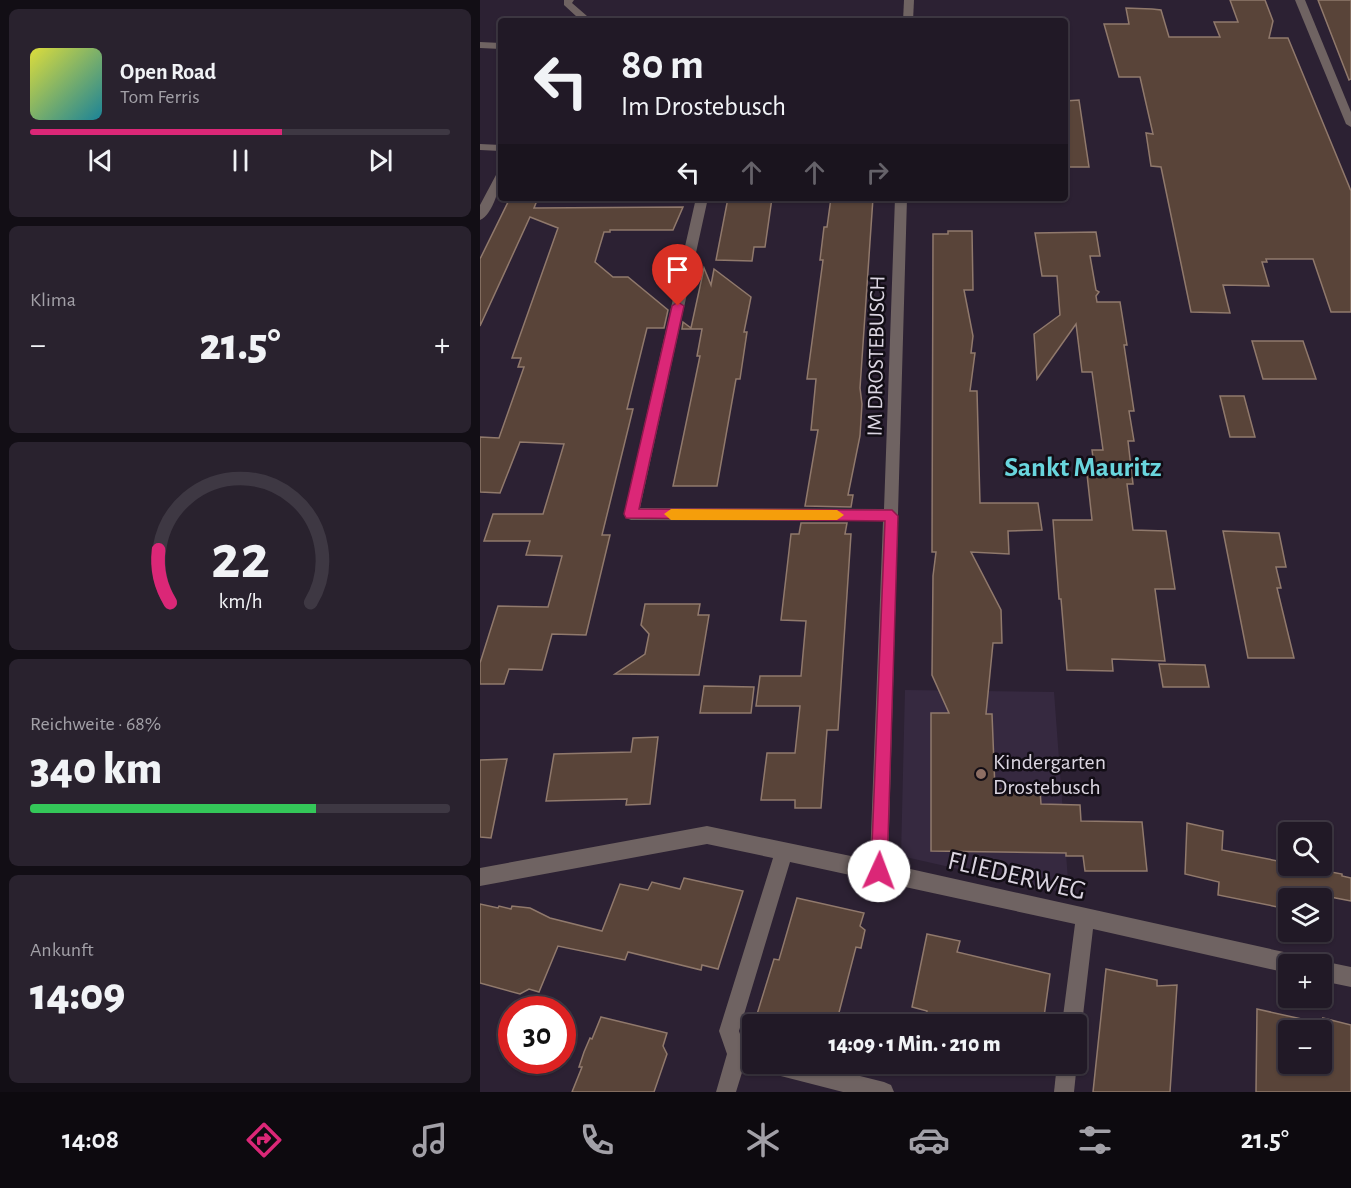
<!DOCTYPE html>
<html lang="de">
<meta charset="utf-8">
<style>
:root{--surface:#211926;--page:#29222e;--text:#f1f3f6;--muted:#a2a0a7;--line:#3e3843;--accent:#db2777}
body{margin:0;font-family:"Alegreya Sans",sans-serif;background:var(--page);color:var(--text);height:100vh;display:flex;flex-direction:column;font-size:22px;white-space:nowrap}
*{box-sizing:border-box;margin:0}
p{font-size:20px;color:var(--muted)}
.icon{flex:none;width:33px;height:33px;fill:none;stroke:currentColor;stroke-width:2;stroke-linecap:round;stroke-linejoin:round}
.map{position:relative;flex:1;overflow:hidden}
.details{display:flex;flex-direction:column;gap:9px;padding:9px;background:#120e15;width:480px}
.details>*{flex:none}
.hud{position:absolute;left:18px;top:18px;width:570px;height:183px;border-radius:6px;box-shadow:0 2px 4px #0004,0 0 0 2px var(--line);background:#211926;color:var(--text);overflow:hidden}
.controls{position:absolute;left:798px;top:822px;display:grid;gap:12px}
.controls a{display:grid;place-items:center;width:54px;height:54px;border-radius:6px;background:var(--surface);box-shadow:0 2px 4px #0004,0 0 0 2px var(--line);font-size:30px}
.speed{position:absolute;left:18px;top:996px;display:flex;gap:12px;font-size:30px;font-weight:700;text-align:center}
.speed>*{display:grid;place-content:center;width:78px;height:78px;border-radius:50%;background:var(--surface);box-shadow:0 2px 4px #0004,0 0 0 2px var(--line);line-height:1}
.speed .limit{border:9px solid #d22;background:#fff;color:#111}
.pin{position:absolute;display:grid;place-items:center;width:51px;height:51px;color:#fff;margin:-62px -26px;border-radius:50% 50% 50% 0;rotate:-45deg;box-shadow:0 0 6px #0007}
.pin .icon{rotate:45deg}
.me{position:absolute;width:66px;margin:-33px;rotate:2deg;stroke-linejoin:round;filter:drop-shadow(0 0 4px #0008)}
.turn{display:flex;align-items:center;gap:21px;height:126px;padding:0 24px;font-size:27px}
.turn .icon{width:78px;height:78px;stroke-width:2.5}
.turn b{display:block;font-size:42px;line-height:51px}
.lanes{display:flex;align-items:center;height:57px;padding:0 24px;background:#0003;justify-content:center;gap:30px;direction:ltr}
.lanes .off{opacity:.35}
.big{font-size:45px;font-weight:800;line-height:1.1}
.details .tile{flex:1;display:flex;flex-direction:column;justify-content:center;gap:9px;min-width:0;padding:0 21px;border-radius:9px;background:var(--page)}
.details .dial{align-items:center;gap:0}
.dial svg{height:156px;overflow:visible;fill:none;stroke:var(--line);stroke-width:7;stroke-linecap:round;text-anchor:middle}
.dial text{fill:var(--text);stroke:none}
.song{display:flex;align-items:center;gap:18px}
.cover{width:72px;height:72px;border-radius:9px;background:linear-gradient(135deg,hsl(60 70% 55%),hsl(190 70% 35%))}
.played{height:6px;border-radius:3px;background:linear-gradient(90deg,var(--accent) 60%,var(--line) 60%)}
.keys{display:flex;justify-content:space-around;direction:ltr}
.heat{display:flex;justify-content:space-between;align-items:center;font-size:33px;direction:ltr}
.charge{height:9px;border-radius:4px;background:linear-gradient(90deg,#34c759 68%,var(--line) 0)}
.trip{position:absolute;left:262px;top:1014px;width:345px;height:60px;border-radius:6px;background:var(--surface);box-shadow:0 2px 4px #0004,0 0 0 2px var(--line);font-weight:800;line-height:60px;text-align:center}
.dock{display:flex;height:96px;justify-content:space-around;align-items:center;background:#0d0a0f;color:var(--muted)}
.dock .icon{width:42px;height:42px}
.dock .selected{color:var(--accent)}
.dock b{font-size:27px;color:var(--text)}
main{display:flex;flex:1;min-height:0}
.map>svg:first-child{display:block}
.built{fill:#362940}
.building{fill:#594439;stroke:#90796c;stroke-width:1.5;fill-rule:evenodd}
.lines{fill:none;stroke-linecap:round;stroke-linejoin:round}
.minor{fill:#6f6362;fill-rule:evenodd}
.route{fill:#db2777;stroke:#8e194d;stroke-width:1.5}
.slow{fill:#f59e0b}
.education-dot{fill:#8d6e63;stroke:#120d15;stroke-width:2}
.labels{text-anchor:middle;stroke-width:5;stroke-linejoin:round;paint-order:stroke}
.street-label{font-size:22px;fill:#dbd5e1;stroke:#120d15}
.poi-label{font-size:22px;fill:#dbd5e1;stroke:#120d15;text-anchor:start}
.near-street-label{font-size:27px;fill:#dbd5e1;stroke:#120d15}
.district-label{font-size:28px;font-weight:bold;fill:#69d5dd;stroke:#120d15}
</style>
<main>
<section class="details">
<div class="tile">
<div class="song"><i class="cover"></i><div><b>Open Road</b><p>Tom Ferris</p></div></div>
<div class="played"></div>
<div class="keys"><svg class="icon" aria-label="previous" viewBox="0 0 24 24"><path d="M18 5L8 12l10 7zM5 5v14"/></svg><svg class="icon" aria-label="pause" viewBox="0 0 24 24"><path d="M8 5v14M16 5v14"/></svg><svg class="icon" aria-label="next" viewBox="0 0 24 24"><path d="M6 5l10 7-10 7zM19 5v14"/></svg></div>
</div>
<div class="tile"><p>Klima</p>
<div class="heat"><a>−</a><b class="big">21.5°</b><a>+</a></div>
</div>
<div class="tile dial"><svg viewBox="0 0 100 80">
<path d="M14 69A42 42 0 1 1 86 69"/>
<path d="M14 69A42 42 0 0 1 8 42" stroke="#db2777"/>
<text x="50" y="56" font-size="32" font-weight="700">22</text>
<text x="50" y="72" font-size="11">km/h</text>
</svg></div>
<div class="tile"><p>Reichweite · 68%</p><b class="big">340 km</b><div class="charge"></div></div>
<div class="tile"><p>Ankunft</p><b class="big">14:09</b></div>
</section>
<div class="map">
<svg width="871" height="1092" viewBox="0 0 871 1092">
<rect width="100%" height="100%" fill="#2c2133"/>
<!-- built -->
<path class="built" d="M425,690l149,2 15,202 -168,-38z"/>
<!-- building -->
<g class="building">
<path d="M750,0h35l8,21 -4,17h19l63,153v121h-20l-18,-53h-47l1,3h-5l7,24 -46,-1 7,28 -39,-1 -30,-145 -10,-1 -5,-33 7,1 -13,-57h-21l-15,-53h25l-3,-16 26,1 9,1 8,27h51l-6,-15h24z"/>
<path d="M838,0h33v79l-2,1z"/>
<path d="M599,100l10,67h-24v-66z"/>
<path d="M30,198h28l-4,10 149,-1 -10,23h-63v2h-6l-9,30 18,15h15l40,33 -4,18h-17l-20,81h6l-31,126h8l-24,100 -34,-1 -10,36 -33,-1 -5,15h-24v-21l18,-57 50,1 14,-51 -36,-1 4,-14h-46l9,-27h50l21,-70 -44,-2 -20,51 -20,-1v-55l19,1 25,-71h-6l3,-9h-9l46,-130 -28,-11 -50,109v-67z"/>
<path d="M248,198h44l-7,49h-11l-2,14 -36,-1z"/>
<path d="M351,198h42l-13,190 2,16 -2,32 -12,59h5l-2,12 -46,-1 13,-76h-7l5,-51h-9l16,-119h-3l4,-33h3z"/>
<path d="M468,231h24l1,59h-9l9,46 -2,17h4l-5,38h7l3,112h58l4,27 -34,1 1,23 -38,-2 30,58 1,33h-9l-7,71h6l3,75 45,1 1,14 39,1 1,16 61,1 5,49h-62l-2,-15h-17v-3l-135,-2v-138h18l-17,-38 1,-99 3,-24h-4l1,-318h15z"/>
<path d="M616,232l4,24h-10l6,34 3,2 -3,4 1,6h23l7,43h-3l10,66h-5l5,30h-6l5,43h-6l6,46 33,1 9,58h-20l10,72 -53,-2 1,12 -46,-1 -6,-71h-2l-6,-79h39l-6,-55h8l-2,-15h11l-11,-78h-10l-6,-48 -39,55 -3,-45 26,-19 -3,-39h-15l-7,-43z"/>
<path d="M224,268l7,17 3,-16 37,28 -7,35h3l-7,47h-4l-19,107h-44l27,-130h-3l5,-27h-20l1,-7 8,6z"/>
<path d="M772,341h51l13,38h-53z"/>
<path d="M740,396h24l11,41h-25z"/>
<path d="M321,523h46l-2,11h6l-13,196h-11l-6,78h-26v-8h-34l6,-47h28l5,-47h-44l4,-30h41l5,-55 -25,-1 10,-86h8z"/>
<path d="M743,531l56,2 7,34h-10l5,21h-4l17,70h-46z"/>
<path d="M165,604h55l-2,11h11l-10,60 -84,-1 30,-20 4,-20 -8,-9z"/>
<path d="M679,664l46,1 4,22h-46z"/>
<path d="M224,686l50,1 -3,26h-51z"/>
<path d="M178,737l-8,67 -24,1 1,-6 -81,2 8,-47 77,-2 2,-14z"/>
<path d="M27,759l-16,79 -11,-1v-77z"/>
<path d="M707,823l36,8 -1,19 66,13v3h12l42,8v2l9,2v23l-26,-5 1,21 -4,-1v-18h-34v11l-70,-14 1,-13 -34,-8z"/>
<path d="M204,878l59,13 -25,78 -16,-4 -1,5 -73,-18 -3,8 -67,-14 -19,46 -10,-3 -9,5 -40,-11v-79l18,4 1,-2 12,3 1,-3 18,2 20,10 52,13 18,-47 28,6 4,-8 28,7z"/>
<path d="M317,898l67,15 -4,13 5,4 -4,18 -5,-1 -20,77h-82l20,-65 5,1z"/>
<path d="M447,934l33,7 -3,11 93,22 -7,50h-101v-3l-16,-4 1,-6 -15,-4z"/>
<path d="M626,969l51,11v6l20,-1 -7,107h-77z"/>
<path d="M777,1009l67,15 -1,-6 28,7v67h-95zM808,1030h34v34h-34z"/>
<path d="M121,1017l66,16 -4,13 4,8 -13,38h-82l10,-25h-3l5,-15 6,-14 2,1z"/>
</g>
<g class="lines">
<!-- minor -->
<g class="minor">
<path d="M84,0h10l-2,3 15,13 -2,5h-10l2,-4 -13,-12z"/>
<path d="M424,0h10l-1,21h-10z"/>
<path d="M815,0h10l46,112v15l-5,-3z"/>
<path d="M0,42l21,1v6l-21,-1z"/>
<path d="M0,144l21,1v6l-21,-1z"/>
<path d="M21,172c0,12 -8,43 -21,48v-15l16,-30z"/>
<path d="M216,198h12l-68,310 244,1 11,-311h12l-19,666 405,90 7,3 3,7h-15v9l-195,-44 -11,95 -5,8v-8h-15l13,-100 -285,-62 -51,169 5,15 9,2v16h8l-8,4 -9,-2 -8,26h-20l11,-38 -8,-23 54,-173 -66,-14 -227,42v-18l227,-42 163,34 13,-339 -252,-1 -5,-2 -2,-4z"/>
<path d="M842,961l29,6v20l-29,-6v-17h-7z"/>
<path d="M283,1064h49l72,18 7,3 3,7h-51l-70,-18 -7,-3z"/>
<path d="M577,1064l20,-1 -3,29h-20z"/>
</g>
</g>
<!-- route -->
<path class="route" d="M198,302l6,4 -45,203 253,1 6,6 -11,355 -2,6 -6,2 -6,-2 -2,-6 14,-350 -259,-3 -2,-4 48,-208z"/>
<!-- slow -->
<path class="slow" d="M191,509l166,1 7,5 -7,5h-166l-7,-6z"/>
<!-- markers -->
<circle class="education-dot" cx="501" cy="774" r="6"/>
<g class="labels">
<!-- street labels -->
<g class="street-label">
<text transform="translate(395 356) rotate(-89)" y="8">IM DROSTEBUSCH</text>
</g>
<!-- poi labels -->
<g class="poi-label">
<text x="513" y="769">Kindergarten<tspan x="513" dy="25">Drostebusch</tspan></text>
</g>
<!-- near-street labels -->
<g class="near-street-label">
<text transform="translate(537 875) rotate(13)" y="9">FLIEDERWEG</text>
</g>
<!-- district labels -->
<g class="district-label">
<text x="603" y="476">Sankt Mauritz</text>
</g>
</g>
</svg>
<div class="controls">
<a><svg class="icon" aria-label="search" viewBox="0 0 24 24"><circle cx="10" cy="10" r="6"/><path d="M15 15l6 6"/></svg></a>
<a><svg class="icon" aria-label="layers" viewBox="0 0 24 24"><path d="M12 4l9 5-9 5-9-5zM3 14l9 5 9-5"/></svg></a>
<a>+</a>
<a>−</a>
</div>
<div class="speed"><div class="limit">30</div></div>
<div class="pin" style="left:198px;top:306px;background:#d93025"><svg class="icon" aria-label="arrive" viewBox="0 0 24 24"><path d="M6 21V4h12l-3 4 3 4H6"/></svg></div>
<svg class="me" style="left:399px;top:871px" viewBox="-20 -20 40 40"><circle r="19" fill="#fff"/><path d="M0-13L10 11 0 6-10 11z" fill="#db2777"/></svg>
<div class="trip">14:09 · 1 Min. · 210 m</div>
<div class="hud">
<div class="turn"><svg class="icon" aria-label="left" viewBox="0 0 24 24"><path d="M17 20v-9H6M10 6l-5 5 5 5"/></svg><div><b>80 m</b>Im Drostebusch</div></div>
<div class="lanes"><svg class="icon" aria-label="left" viewBox="0 0 24 24"><path d="M17 20v-9H6M10 6l-5 5 5 5"/></svg><svg class="icon off" aria-label="ahead" viewBox="0 0 24 24"><path d="M12 20V5M6 11l6-6 6 6"/></svg><svg class="icon off" aria-label="ahead" viewBox="0 0 24 24"><path d="M12 20V5M6 11l6-6 6 6"/></svg><svg class="icon off" aria-label="right" viewBox="0 0 24 24"><path d="M7 20v-9h11M14 6l5 5-5 5"/></svg></div>
</div>
</div>
</main>
<nav class="dock">
<b>14:08</b>
<svg class="icon selected" aria-label="directions" viewBox="0 0 24 24"><path d="M12 3l9 9-9 9-9-9zM9 14v-3h6M13 9l2 2-2 2"/></svg>
<svg class="icon" aria-label="music" viewBox="0 0 24 24"><path d="M9 18V5l10-2v13"/><circle cx="6" cy="18" r="3"/><circle cx="16" cy="16" r="3"/></svg>
<svg class="icon" aria-label="phone" viewBox="0 0 24 24"><path d="M5 4h4l2 5-3 2q2 4 5 5l2-3 5 2v4C11 20 4 13 5 4z"/></svg>
<svg class="icon" aria-label="climate" viewBox="0 0 24 24"><path d="M12 3v18M4 7l16 10M4 17L20 7"/></svg>
<svg class="icon" aria-label="car" viewBox="0 0 24 24"><path d="M5 17H2v-5l4-1 3-4h7l3 4 3 1v5h-3M9 17h6M6 11h13"/><circle cx="7" cy="17" r="2"/><circle cx="17" cy="17" r="2"/></svg>
<svg class="icon" aria-label="filters" viewBox="0 0 24 24"><path d="M4 7h16M4 17h16"/><circle cx="9" cy="7" r="2"/><circle cx="15" cy="17" r="2"/></svg>
<b>21.5°</b>
</nav>
